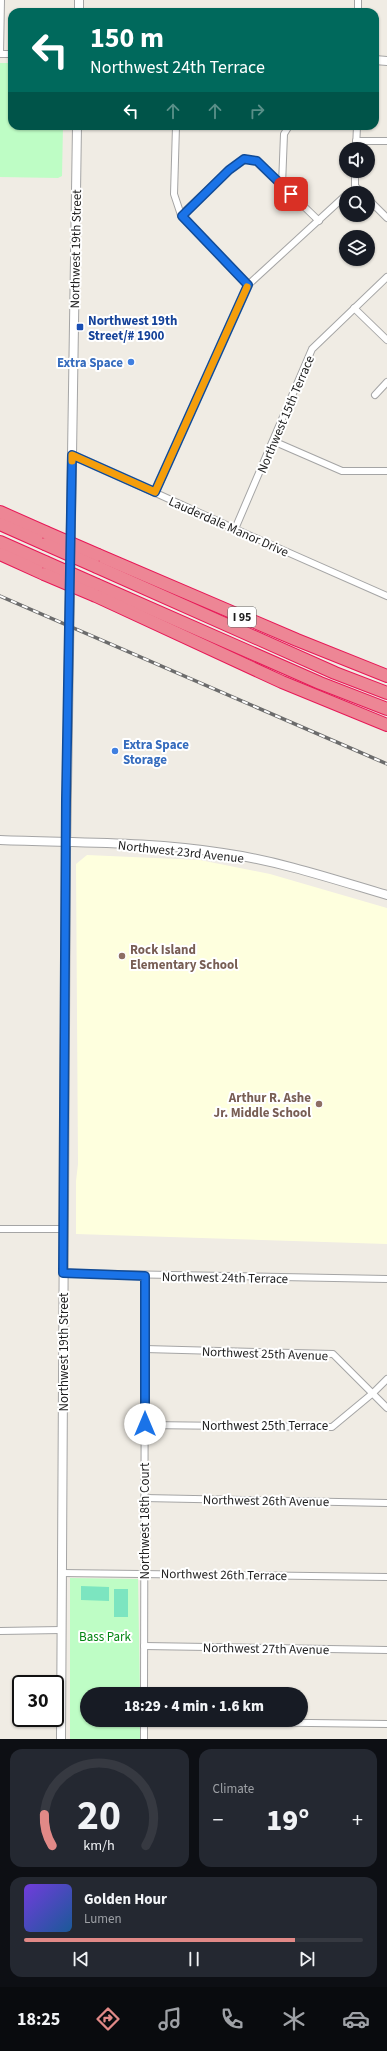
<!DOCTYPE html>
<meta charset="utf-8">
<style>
:root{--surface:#171b24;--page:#242831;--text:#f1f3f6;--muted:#9ea1a6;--line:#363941;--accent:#e18987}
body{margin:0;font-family:"Source Sans 3",sans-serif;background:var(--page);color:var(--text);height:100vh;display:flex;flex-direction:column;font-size:15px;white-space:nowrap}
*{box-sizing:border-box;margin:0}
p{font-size:13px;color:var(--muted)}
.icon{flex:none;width:22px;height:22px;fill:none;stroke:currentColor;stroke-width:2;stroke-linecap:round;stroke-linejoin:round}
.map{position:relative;height:1739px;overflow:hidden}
.side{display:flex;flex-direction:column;gap:10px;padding:10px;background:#0d0f14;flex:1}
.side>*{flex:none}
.banner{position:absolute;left:8px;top:8px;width:371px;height:122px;border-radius:12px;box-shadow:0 1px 3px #0004;background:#00695c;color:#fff;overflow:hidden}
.fabs{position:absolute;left:339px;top:142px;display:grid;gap:8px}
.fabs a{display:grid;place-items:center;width:36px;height:36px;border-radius:50%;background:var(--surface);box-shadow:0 1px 3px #0004;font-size:20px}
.speed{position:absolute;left:12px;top:1675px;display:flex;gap:8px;font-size:20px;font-weight:700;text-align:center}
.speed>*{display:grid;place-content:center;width:52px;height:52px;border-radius:50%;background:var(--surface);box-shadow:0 1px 3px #0004;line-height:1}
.speed .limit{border:2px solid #111;border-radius:6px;background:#fff;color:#111}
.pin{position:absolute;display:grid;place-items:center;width:34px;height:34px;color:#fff;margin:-17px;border-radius:8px;box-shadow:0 2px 6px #0006}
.me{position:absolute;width:44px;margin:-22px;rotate:0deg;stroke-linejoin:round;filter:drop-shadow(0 0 3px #0008)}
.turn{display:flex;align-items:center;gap:14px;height:84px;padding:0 16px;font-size:18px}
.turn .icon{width:52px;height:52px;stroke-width:2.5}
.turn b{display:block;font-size:28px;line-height:34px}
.lanes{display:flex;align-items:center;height:38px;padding:0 16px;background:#0003;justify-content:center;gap:20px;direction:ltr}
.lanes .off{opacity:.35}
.big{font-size:30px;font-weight:800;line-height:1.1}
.side .card{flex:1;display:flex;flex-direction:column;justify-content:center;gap:6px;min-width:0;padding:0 14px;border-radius:12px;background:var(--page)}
.side .dial{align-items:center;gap:0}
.dial svg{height:104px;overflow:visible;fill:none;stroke:var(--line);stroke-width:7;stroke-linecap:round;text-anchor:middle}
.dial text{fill:var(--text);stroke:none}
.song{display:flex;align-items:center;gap:12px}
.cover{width:48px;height:48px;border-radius:6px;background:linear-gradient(135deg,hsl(260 70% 55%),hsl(210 70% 35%))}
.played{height:4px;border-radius:2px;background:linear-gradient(90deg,var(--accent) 80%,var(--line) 80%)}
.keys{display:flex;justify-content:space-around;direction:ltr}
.heat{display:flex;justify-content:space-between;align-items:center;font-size:22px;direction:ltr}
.side .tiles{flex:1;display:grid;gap:10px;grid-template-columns:1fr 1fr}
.card:last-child{grid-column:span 2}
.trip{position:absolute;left:80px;top:1687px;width:228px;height:40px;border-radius:20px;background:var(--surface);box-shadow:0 1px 3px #0004;font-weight:800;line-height:40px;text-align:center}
.dock{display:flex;height:64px;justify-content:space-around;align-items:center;background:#090b0e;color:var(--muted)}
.dock .icon{width:28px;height:28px}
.dock .on{color:var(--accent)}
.dock b{font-size:18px;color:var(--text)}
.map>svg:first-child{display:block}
.education{fill:#feffde}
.park{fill:#befdc5}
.pitch{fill:#7ce5c0}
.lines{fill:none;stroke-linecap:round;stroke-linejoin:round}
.minor-casing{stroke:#a5a5a5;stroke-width:8}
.tertiary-casing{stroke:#a5a5a5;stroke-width:10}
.motorway-casing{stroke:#e71857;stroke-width:14}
.minor{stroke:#fff;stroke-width:6}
.tertiary{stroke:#fff;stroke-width:8}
.motorway{stroke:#ed8695;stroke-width:12}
.rail-casing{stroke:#6c6c6c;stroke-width:3.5}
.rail{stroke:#fff;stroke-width:2;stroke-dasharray:6;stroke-linecap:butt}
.motorway-bridge-casing{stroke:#e71857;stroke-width:14;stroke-linecap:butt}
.motorway-bridge{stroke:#ed8695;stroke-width:12}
.route-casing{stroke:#114b97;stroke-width:10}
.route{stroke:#1a73e8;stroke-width:7}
.slow{stroke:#f59e0b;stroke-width:7}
.transit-dot{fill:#1a4fb4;stroke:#fff;stroke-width:1.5}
.shop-dot{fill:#3f7fe0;stroke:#fff;stroke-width:1.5}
.education-dot{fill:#8d6e63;stroke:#fff;stroke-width:1.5}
.labels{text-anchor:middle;stroke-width:4;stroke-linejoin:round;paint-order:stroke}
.shield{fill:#fff;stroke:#626262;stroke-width:1}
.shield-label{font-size:12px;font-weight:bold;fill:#1e1e1e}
.street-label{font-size:13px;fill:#1e1e1e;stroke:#fff}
.transit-label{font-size:13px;font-weight:bold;fill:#164399;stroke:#fff;text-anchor:start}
.shop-label{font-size:13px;font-weight:bold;fill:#366cbe;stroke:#fff;text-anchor:end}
.education-label{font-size:13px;font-weight:bold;fill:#785e54;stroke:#fff;text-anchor:start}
.park-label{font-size:13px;fill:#048513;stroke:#fff}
</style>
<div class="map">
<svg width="387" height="1739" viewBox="0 0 387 1739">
<rect width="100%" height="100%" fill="#f0ece4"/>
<!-- education -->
<path class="education" d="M87,855l113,5 70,14 117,34v336l-311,-10v-53l2,-17 -2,-300z"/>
<!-- park -->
<g class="park">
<path d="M0,63h12v63h51l-1,50 -4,2 -58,-1z"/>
<path d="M70,1578l68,1 2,115h-53v26h53v19h-70z"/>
</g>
<!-- pitch -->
<g class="pitch">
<path d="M81,1586l28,1v14l-28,-1z"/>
<rect x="114" y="1589" width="14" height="28"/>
</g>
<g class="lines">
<defs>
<g id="minor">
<path d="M358,0v12"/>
<path d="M0,54l1,-54"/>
<path d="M0,54h12"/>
<path d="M176,126l-2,68 7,21 67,70"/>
<path d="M356,141h31"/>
<path d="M356,149l1,-23"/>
<path d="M355,171v15l7,7"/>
<path d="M282,185l2,-51 5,-8"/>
<path d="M368,199l19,19"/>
<path d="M181,215l48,-45 15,-11 13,2 62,60"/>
<path d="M354,308l33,32"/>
<path d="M375,395l12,-13"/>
<path d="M273,441l69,30h45"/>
<path d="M72,455l163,74 152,67"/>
<path d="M155,493l93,-208 98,-90"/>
<path d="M235,529l77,-180 75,-72"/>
<path d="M0,1229h63"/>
<path d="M63,1273l324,6"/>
<path d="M145,1349l188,5 54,54"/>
<path d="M145,1425l187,2 41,-34 14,-14"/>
<path d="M144,1498l243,5"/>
<path d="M62,1573l325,4"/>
<path d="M0,1631l61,-1"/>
<path d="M144,1646l243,4"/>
<path d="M144,1694l1,-418"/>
<path d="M144,1721l243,3"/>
<path d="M144,1739v-19"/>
</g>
<g id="tertiary">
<path d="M79,12v-12"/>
<path d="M375,60l12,1"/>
<path d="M0,840c74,3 150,1 223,13 56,8 110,26 164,42"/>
<path d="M61,1739l5,-887 11,-726"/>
</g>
<g id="motorway">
<path d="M0,512l45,20"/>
<path d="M0,524l45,20"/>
<path d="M0,542l45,20"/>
<path d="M0,554l44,20"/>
<path d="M98,555l199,85 90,36"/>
<path d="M97,567l238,106 52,20"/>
<path d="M97,585l223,98 67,26"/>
<path d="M96,596l186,86 105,43"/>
</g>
</defs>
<!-- minor casing -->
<use href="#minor" class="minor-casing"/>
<!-- tertiary casing -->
<use href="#tertiary" class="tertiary-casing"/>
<!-- motorway casing -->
<use href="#motorway" class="motorway-casing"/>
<!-- minor -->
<use href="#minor" class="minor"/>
<!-- tertiary -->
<use href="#tertiary" class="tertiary"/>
<!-- motorway -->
<use href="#motorway" class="motorway"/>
<defs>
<path id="rail" d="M0,596l387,168"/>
</defs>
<!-- rail casing -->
<use href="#rail" class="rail-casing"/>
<!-- rail -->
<use href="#rail" class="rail"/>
<defs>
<g id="motorway-bridge">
<path d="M45,532l53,23"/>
<path d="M45,544l52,23"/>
<path d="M45,562l52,23"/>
<path d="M44,574l52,22"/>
</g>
</defs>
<!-- motorway-bridge casing -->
<use href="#motorway-bridge" class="motorway-bridge-casing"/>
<!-- motorway-bridge -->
<use href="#motorway-bridge" class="motorway-bridge"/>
</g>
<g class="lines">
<defs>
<path id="route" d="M145,1424v-148l-82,-3 3,-473 6,-345 83,37 93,-207 -66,-69 47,-46 15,-11 13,2 34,33"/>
</defs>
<!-- route casing -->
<use href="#route" class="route-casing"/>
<!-- route -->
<use href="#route" class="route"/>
<!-- slow -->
<path class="slow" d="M72,461v-6l83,37 92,-205"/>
</g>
<!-- markers -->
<rect class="transit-dot" x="76" y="323" width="8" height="8" rx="2"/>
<g class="shop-dot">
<circle cx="131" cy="362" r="4"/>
<circle cx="115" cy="751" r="4"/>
</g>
<g class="education-dot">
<circle cx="122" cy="956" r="4"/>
<circle cx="319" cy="1104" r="4"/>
</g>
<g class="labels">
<!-- shield labels -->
<rect class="shield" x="228" y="607" width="28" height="20" rx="3"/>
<g class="shield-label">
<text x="242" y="621">I 95</text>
</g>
<!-- street labels -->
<g class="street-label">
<text transform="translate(75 249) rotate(-89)" y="5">Northwest 19th Street</text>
<text transform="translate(285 414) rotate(-67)" y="5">Northwest 15th Terrace</text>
<text transform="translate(229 526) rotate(24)" y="5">Lauderdale Manor Drive</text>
<text transform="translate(181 851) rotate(6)" y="5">Northwest 23rd Avenue</text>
<text transform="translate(225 1277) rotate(1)" y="5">Northwest 24th Terrace</text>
<text transform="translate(63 1352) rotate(-90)" y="5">Northwest 19th Street</text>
<text transform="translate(265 1353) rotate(2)" y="5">Northwest 25th Avenue</text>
<text x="265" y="1430">Northwest 25th Terrace</text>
<text transform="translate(266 1500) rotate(1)" y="5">Northwest 26th Avenue</text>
<text transform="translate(144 1521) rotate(-90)" y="5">Northwest 18th Court</text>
<text transform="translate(224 1574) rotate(1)" y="5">Northwest 26th Terrace</text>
<text transform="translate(266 1648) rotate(1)" y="5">Northwest 27th Avenue</text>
</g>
<!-- transit labels -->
<g class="transit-label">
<text x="88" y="325">Northwest 19th<tspan x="88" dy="15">Street/# 1900</tspan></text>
</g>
<!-- shop labels -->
<g class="shop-label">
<text x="123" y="367">Extra Space</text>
<text x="123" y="749" text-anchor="start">Extra Space<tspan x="123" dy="15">Storage</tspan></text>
</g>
<!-- education labels -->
<g class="education-label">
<text x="130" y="954">Rock Island<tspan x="130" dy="15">Elementary School</tspan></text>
<text x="311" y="1102" text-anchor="end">Arthur R. Ashe<tspan x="311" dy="15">Jr. Middle School</tspan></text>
</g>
<!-- park labels -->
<g class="park-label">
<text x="105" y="1641">Bass Park</text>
</g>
</g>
</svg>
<div class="fabs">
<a><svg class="icon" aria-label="sound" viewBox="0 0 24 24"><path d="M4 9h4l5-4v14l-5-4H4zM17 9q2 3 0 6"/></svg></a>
<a><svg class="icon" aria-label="search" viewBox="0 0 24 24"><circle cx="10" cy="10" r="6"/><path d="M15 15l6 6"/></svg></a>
<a><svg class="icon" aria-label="layers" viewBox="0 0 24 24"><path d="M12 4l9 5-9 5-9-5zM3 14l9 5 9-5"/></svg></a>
</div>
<div class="speed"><div class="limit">30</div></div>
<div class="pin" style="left:291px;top:194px;background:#d93025"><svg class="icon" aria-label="arrive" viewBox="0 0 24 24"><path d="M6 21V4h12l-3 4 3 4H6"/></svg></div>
<svg class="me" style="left:145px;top:1424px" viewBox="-20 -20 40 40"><circle r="19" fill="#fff"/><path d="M0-13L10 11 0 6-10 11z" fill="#1a73e8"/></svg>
<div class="trip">18:29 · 4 min · 1.6 km</div>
<div class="banner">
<div class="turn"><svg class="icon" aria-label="left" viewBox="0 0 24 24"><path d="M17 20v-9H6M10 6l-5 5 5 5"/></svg><div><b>150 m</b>Northwest 24th Terrace</div></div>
<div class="lanes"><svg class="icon" aria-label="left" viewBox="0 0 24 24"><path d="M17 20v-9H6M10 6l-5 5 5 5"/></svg><svg class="icon off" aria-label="ahead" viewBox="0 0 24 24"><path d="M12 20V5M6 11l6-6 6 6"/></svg><svg class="icon off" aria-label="ahead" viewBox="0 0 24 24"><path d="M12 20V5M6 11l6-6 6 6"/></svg><svg class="icon off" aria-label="right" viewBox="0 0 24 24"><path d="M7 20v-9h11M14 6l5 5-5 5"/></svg></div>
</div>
</div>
<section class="side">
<div class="tiles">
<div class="card dial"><svg viewBox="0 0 100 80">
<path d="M14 69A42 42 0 1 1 86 69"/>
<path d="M14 69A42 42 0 0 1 8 45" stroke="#e18987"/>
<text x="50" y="56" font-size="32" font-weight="700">20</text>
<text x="50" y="72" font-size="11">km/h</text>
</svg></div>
<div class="card"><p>Climate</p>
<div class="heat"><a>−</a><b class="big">19°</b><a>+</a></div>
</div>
<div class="card">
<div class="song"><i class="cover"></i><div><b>Golden Hour</b><p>Lumen</p></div></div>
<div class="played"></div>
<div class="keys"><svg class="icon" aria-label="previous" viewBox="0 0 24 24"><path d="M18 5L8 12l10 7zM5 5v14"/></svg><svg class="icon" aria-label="pause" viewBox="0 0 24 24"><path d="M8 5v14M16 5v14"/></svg><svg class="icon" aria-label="next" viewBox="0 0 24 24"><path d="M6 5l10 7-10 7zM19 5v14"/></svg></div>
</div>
</div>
</section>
<nav class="dock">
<b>18:25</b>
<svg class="icon on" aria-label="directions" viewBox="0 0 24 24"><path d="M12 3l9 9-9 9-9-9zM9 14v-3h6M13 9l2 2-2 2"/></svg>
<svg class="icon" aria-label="music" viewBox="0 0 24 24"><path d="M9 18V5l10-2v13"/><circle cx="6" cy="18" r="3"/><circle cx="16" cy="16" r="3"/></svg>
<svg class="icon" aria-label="phone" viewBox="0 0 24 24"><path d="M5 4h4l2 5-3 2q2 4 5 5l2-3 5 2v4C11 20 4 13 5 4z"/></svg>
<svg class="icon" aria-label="climate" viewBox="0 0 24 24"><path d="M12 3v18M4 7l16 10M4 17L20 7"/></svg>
<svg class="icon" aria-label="car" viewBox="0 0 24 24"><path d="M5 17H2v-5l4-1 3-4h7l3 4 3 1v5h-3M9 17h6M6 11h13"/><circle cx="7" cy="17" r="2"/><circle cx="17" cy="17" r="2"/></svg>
</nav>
